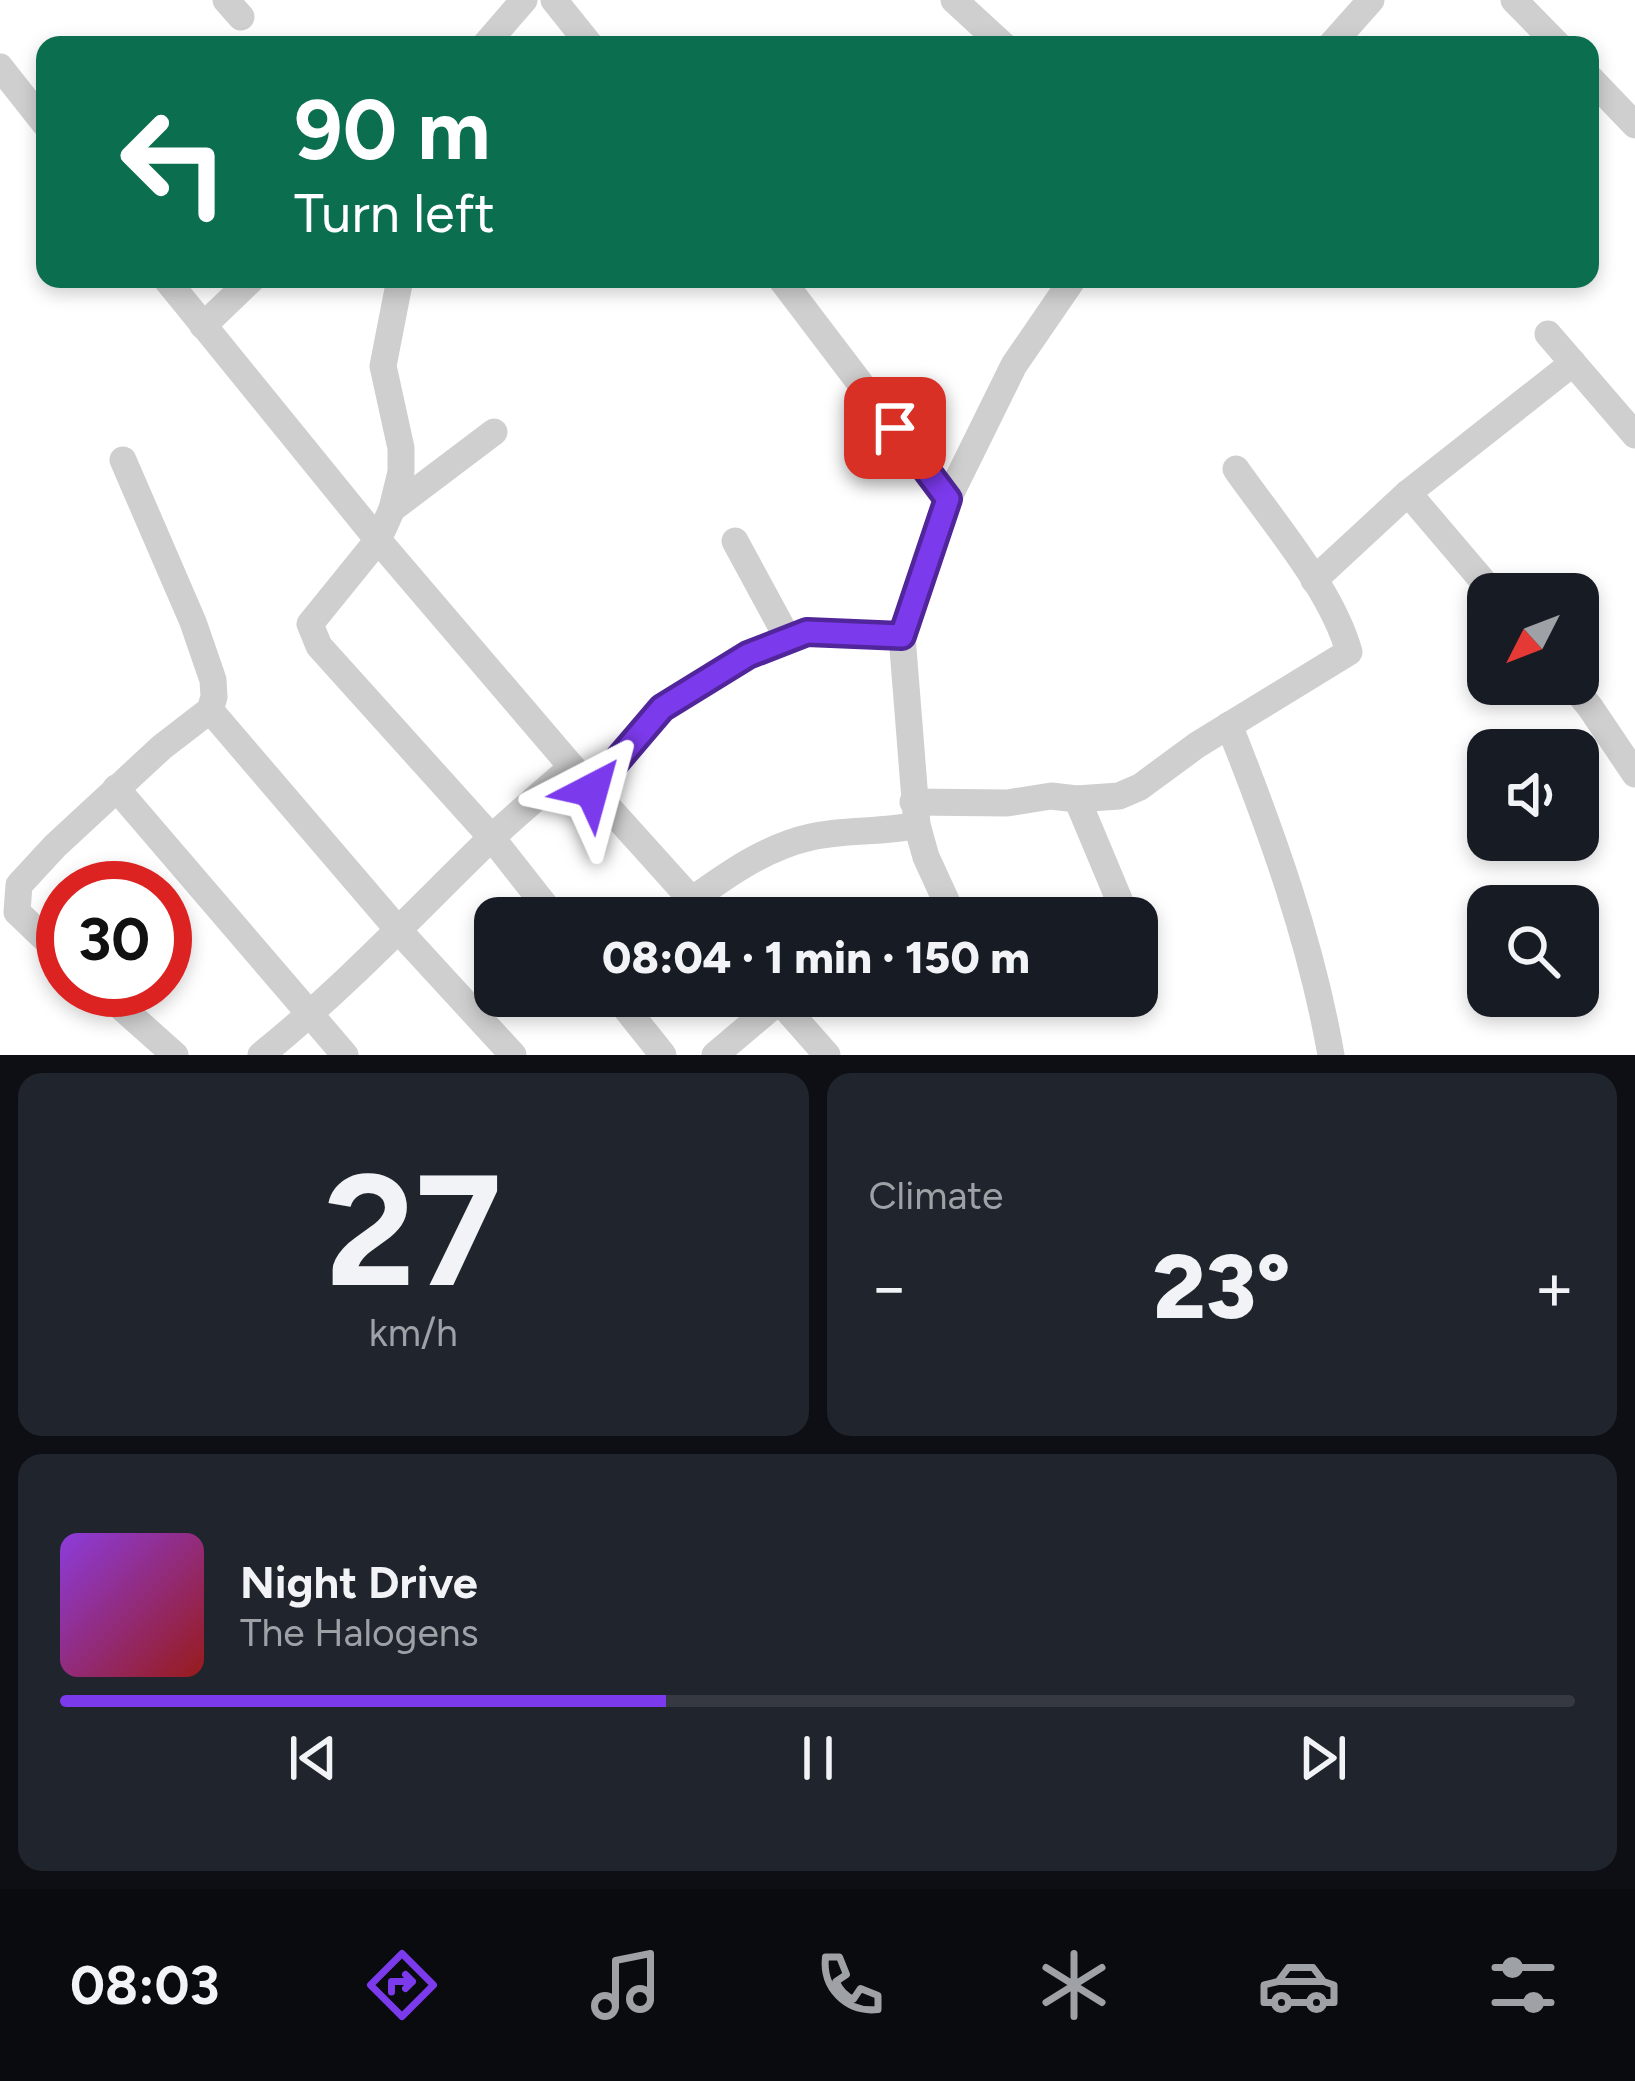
<!DOCTYPE html>
<meta charset="utf-8">
<style>
:root{--surface:#171b24;--page:#20242c;--text:#f1f3f6;--muted:#9ea1a6;--line:#363941;--accent:#7c3aed}
body{margin:0;font-family:Figtree,sans-serif;background:var(--page);color:var(--text);height:100vh;display:flex;flex-direction:column;font-size:45px;white-space:nowrap}
*{box-sizing:border-box;margin:0}
p{font-size:39px;color:var(--muted)}
.icon{flex:none;width:66px;height:66px;fill:none;stroke:currentColor;stroke-width:2;stroke-linecap:round;stroke-linejoin:round}
.map{position:relative;height:1055px;overflow:hidden}
.drawer{display:flex;flex-direction:column;gap:18px;padding:18px;background:#0d0f14;flex:1}
.drawer>*{flex:none}
.guide{position:absolute;left:36px;top:36px;width:1563px;height:252px;border-radius:24px;box-shadow:0 6px 18px #0003;background:#0b6e4f;color:#fff;overflow:hidden}
.needle{width:78px;rotate:228deg}
.buttons{position:absolute;left:1467px;top:573px;display:grid;gap:24px}
.buttons a{display:grid;place-items:center;width:132px;height:132px;border-radius:24px;background:var(--surface);box-shadow:0 6px 18px #0003;font-size:60px}
.speed{position:absolute;left:36px;top:861px;display:flex;gap:24px;font-size:60px;font-weight:700;text-align:center}
.speed>*{display:grid;place-content:center;width:156px;height:156px;border-radius:50%;background:var(--surface);box-shadow:0 6px 18px #0003;line-height:1}
.speed .limit{border:18px solid #d22;background:#fff;color:#111}
.pin{position:absolute;display:grid;place-items:center;width:102px;height:102px;color:#fff;margin:-51px;border-radius:24px;box-shadow:0 6px 18px #0006}
.me{position:absolute;width:132px;margin:-66px;rotate:39deg;stroke-linejoin:round;filter:drop-shadow(0 0 9px #0008)}
.turn{display:flex;align-items:center;gap:42px;height:252px;padding:0 60px;font-size:54px}
.turn .icon{width:156px;height:156px;stroke-width:2.5}
.turn b{display:block;font-size:84px;line-height:102px}
.big{font-size:90px;font-weight:800;line-height:1.1}
.drawer .widget{flex:1;display:flex;flex-direction:column;justify-content:center;gap:18px;min-width:0;padding:0 42px;border-radius:24px;background:var(--page)}
.drawer .dial{align-items:center;gap:0}
.dial b{font-size:156px;line-height:1}
.song{display:flex;align-items:center;gap:36px}
.cover{width:144px;height:144px;border-radius:18px;background:linear-gradient(135deg,hsl(270 70% 55%),hsl(0 70% 35%))}
.played{height:12px;border-radius:6px;background:linear-gradient(90deg,var(--accent) 40%,var(--line) 40%)}
.keys{display:flex;justify-content:space-around;direction:ltr}
.heat{display:flex;justify-content:space-between;align-items:center;font-size:66px;direction:ltr}
.drawer .tiles{flex:1;display:grid;gap:18px;grid-template-columns:1fr 1fr}
.widget:last-child{grid-column:span 2}
.trip{position:absolute;left:474px;top:897px;width:684px;height:120px;border-radius:24px;background:var(--surface);box-shadow:0 6px 18px #0003;font-weight:800;line-height:120px;text-align:center}
.menu{display:flex;height:192px;justify-content:space-around;align-items:center;background:#090b0e;color:var(--muted)}
.menu .icon{width:84px;height:84px}
.menu .selected{color:var(--accent)}
.menu b{font-size:54px;color:var(--text)}
.map>svg:first-child{display:block}
.lines{fill:none;stroke-linecap:round;stroke-linejoin:round}
.minor{stroke:#cfcfcf;stroke-width:27}
.route-casing{stroke:#51269a;stroke-width:30}
.route{stroke:#7c3aed;stroke-width:21}
</style>
<div class="map">
<svg width="1635" height="1055" viewBox="0 0 1635 1055">
<rect width="100%" height="100%" fill="#fff"/>
<g class="lines">
<!-- minor -->
<g class="minor">
<path d="M226,0l15,17"/>
<path d="M554,0l36,45"/>
<path d="M954,0l49,45"/>
<path d="M1514,0l44,45"/>
<path d="M485,45l39,-45"/>
<path d="M1331,45l40,-45"/>
<path d="M0,67l45,57"/>
<path d="M1590,78l45,47"/>
<path d="M166,279l212,261 194,227 136,151"/>
<path d="M400,279l-17,87 18,82v24l-9,37 -14,31 -68,84 9,22 173,192 63,80"/>
<path d="M781,279l167,220"/>
<path d="M203,326l49,-47"/>
<path d="M1548,334l87,101"/>
<path d="M1408,493l86,101"/>
<path d="M392,509l102,-77"/>
<path d="M735,541l53,98"/>
<path d="M1314,580l94,-87 165,-130"/>
<path d="M1571,684l19,23 45,67"/>
<path d="M210,710l190,222 113,123"/>
<path d="M1229,725c43,108 82,216 102,330"/>
<path d="M116,788l229,267"/>
<path d="M592,790l69,-82 87,-53 59,-23 95,4"/>
<path d="M1077,799l49,117"/>
<path d="M913,802l94,1 44,-7 26,3 42,-3 21,-9 57,-42 152,-93c-17,-62 -76,-130 -113,-183"/>
<path d="M692,900c36,-26 74,-53 119,-63 35,-8 71,-4 106,-12"/>
<path d="M954,918l-28,-61 -9,-32 -15,-189 46,-137 66,-134 59,-86"/>
<path d="M63,956l-46,-44 2,-27 36,-39 107,-99 48,-37 4,-13 -1,-17 -20,-58 -70,-162"/>
<path d="M102,990l73,65"/>
<path d="M616,996l47,59"/>
<path d="M775,996l52,59"/>
<path d="M261,1055c82,-66 153,-142 228,-215 27,-25 55,-49 83,-73"/>
<path d="M715,1055l64,-54"/>
</g>
</g>
<g class="lines">
<defs>
<path id="route" d="M592,790l70,-82 86,-53 59,-23 95,4 46,-137 -53,-71"/>
</defs>
<!-- route casing -->
<use href="#route" class="route-casing"/>
<!-- route -->
<use href="#route" class="route"/>
</g>
</svg>
<div class="buttons">
<a><svg class="needle" viewBox="-14 -14 28 28"><path d="M0-13l5 13h-10z" fill="#e53935"/><path d="M0 13l5-13h-10z" fill="#9ea1a6"/></svg></a>
<a><svg class="icon" aria-label="sound" viewBox="0 0 24 24"><path d="M4 9h4l5-4v14l-5-4H4zM17 9q2 3 0 6"/></svg></a>
<a><svg class="icon" aria-label="search" viewBox="0 0 24 24"><circle cx="10" cy="10" r="6"/><path d="M15 15l6 6"/></svg></a>
</div>
<div class="speed"><div class="limit">30</div></div>
<div class="pin" style="left:895px;top:428px;background:#d93025"><svg class="icon" aria-label="arrive" viewBox="0 0 24 24"><path d="M6 21V4h12l-3 4 3 4H6"/></svg></div>
<svg class="me" style="left:592px;top:790px" viewBox="-20 -20 40 40"><path d="M0-17L14 15 0 8-14 15z" fill="#7c3aed" stroke="#fff" stroke-width="4"/></svg>
<div class="trip">08:04 · 1 min · 150 m</div>
<div class="guide">
<div class="turn"><svg class="icon" aria-label="left" viewBox="0 0 24 24"><path d="M17 20v-9H6M10 6l-5 5 5 5"/></svg><div><b>90 m</b>Turn left</div></div>
</div>
</div>
<section class="drawer">
<div class="tiles">
<div class="widget dial"><b>27</b><p>km/h</p></div>
<div class="widget"><p>Climate</p>
<div class="heat"><a>−</a><b class="big">23°</b><a>+</a></div>
</div>
<div class="widget">
<div class="song"><i class="cover"></i><div><b>Night Drive</b><p>The Halogens</p></div></div>
<div class="played"></div>
<div class="keys"><svg class="icon" aria-label="previous" viewBox="0 0 24 24"><path d="M18 5L8 12l10 7zM5 5v14"/></svg><svg class="icon" aria-label="pause" viewBox="0 0 24 24"><path d="M8 5v14M16 5v14"/></svg><svg class="icon" aria-label="next" viewBox="0 0 24 24"><path d="M6 5l10 7-10 7zM19 5v14"/></svg></div>
</div>
</div>
</section>
<nav class="menu">
<b>08:03</b>
<svg class="icon selected" aria-label="directions" viewBox="0 0 24 24"><path d="M12 3l9 9-9 9-9-9zM9 14v-3h6M13 9l2 2-2 2"/></svg>
<svg class="icon" aria-label="music" viewBox="0 0 24 24"><path d="M9 18V5l10-2v13"/><circle cx="6" cy="18" r="3"/><circle cx="16" cy="16" r="3"/></svg>
<svg class="icon" aria-label="phone" viewBox="0 0 24 24"><path d="M5 4h4l2 5-3 2q2 4 5 5l2-3 5 2v4C11 20 4 13 5 4z"/></svg>
<svg class="icon" aria-label="climate" viewBox="0 0 24 24"><path d="M12 3v18M4 7l16 10M4 17L20 7"/></svg>
<svg class="icon" aria-label="car" viewBox="0 0 24 24"><path d="M5 17H2v-5l4-1 3-4h7l3 4 3 1v5h-3M9 17h6M6 11h13"/><circle cx="7" cy="17" r="2"/><circle cx="17" cy="17" r="2"/></svg>
<svg class="icon" aria-label="filters" viewBox="0 0 24 24"><path d="M4 7h16M4 17h16"/><circle cx="9" cy="7" r="2"/><circle cx="15" cy="17" r="2"/></svg>
</nav>
